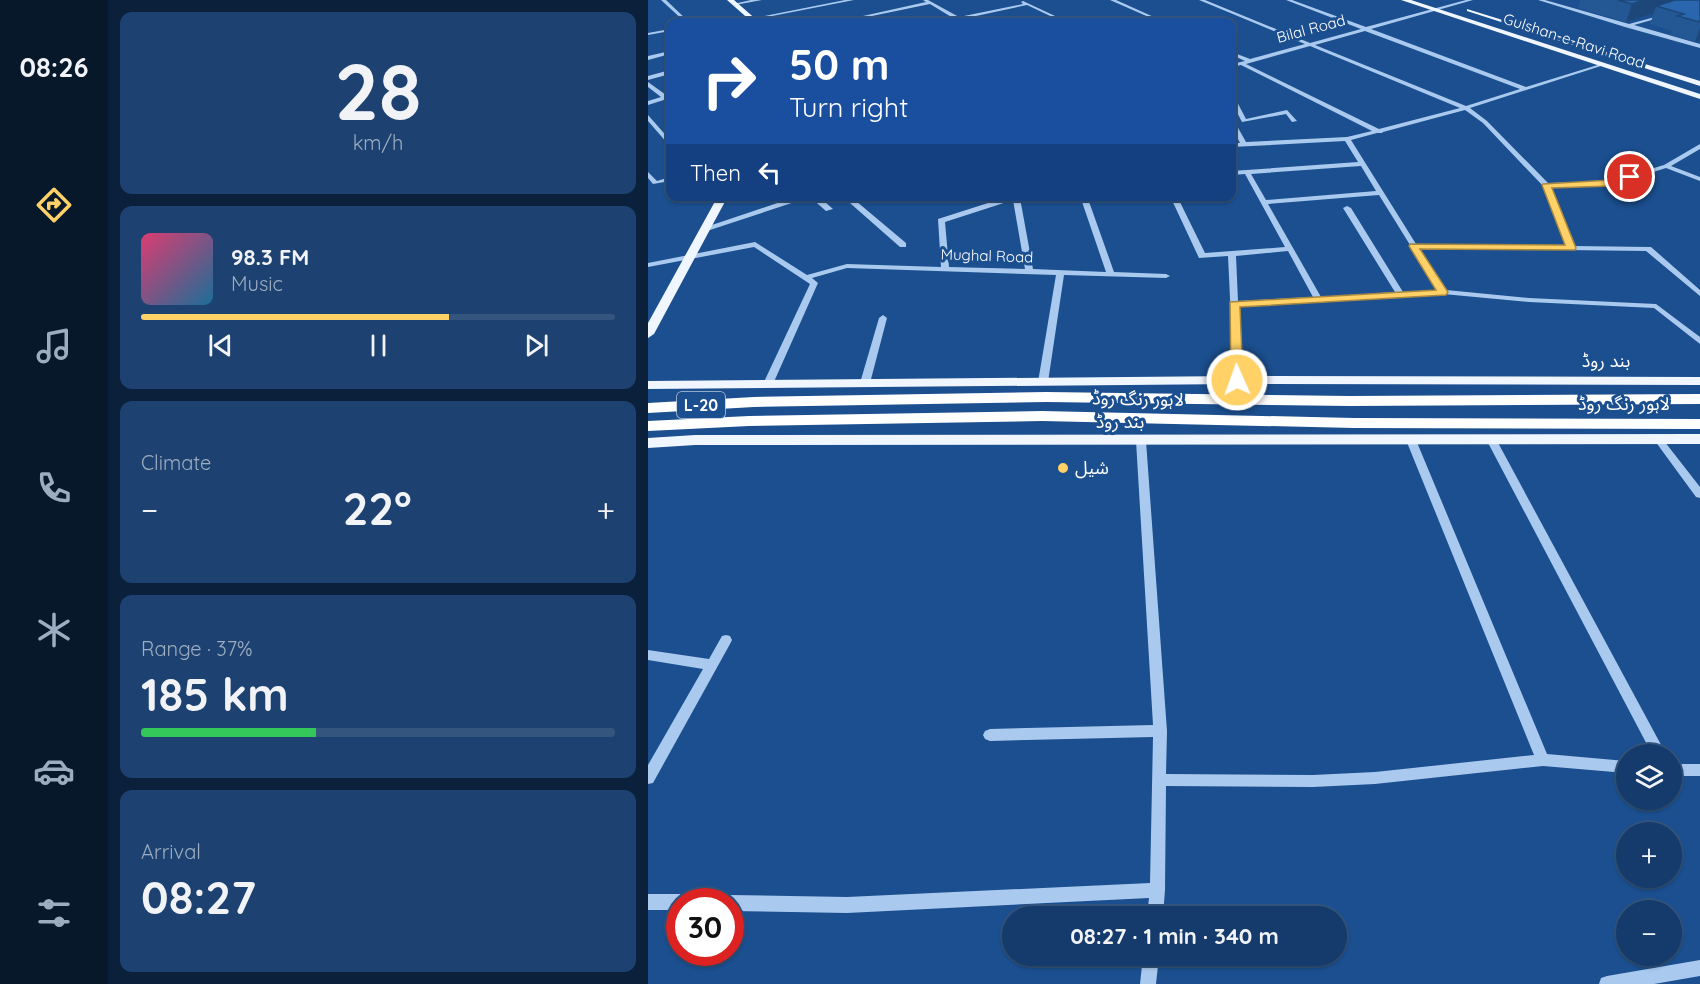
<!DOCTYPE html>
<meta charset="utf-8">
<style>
:root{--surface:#143b6b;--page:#1d4271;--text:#f1f3f6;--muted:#9dadc1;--line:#33557e;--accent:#ffd166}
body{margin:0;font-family:Quicksand,"Noto Sans Arabic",sans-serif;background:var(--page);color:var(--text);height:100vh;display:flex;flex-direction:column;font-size:22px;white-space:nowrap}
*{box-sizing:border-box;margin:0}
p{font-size:20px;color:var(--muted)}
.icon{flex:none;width:33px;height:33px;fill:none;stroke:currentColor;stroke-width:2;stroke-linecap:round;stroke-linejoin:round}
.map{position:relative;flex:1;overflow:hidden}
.panel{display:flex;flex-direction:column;gap:12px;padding:12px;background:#0b203b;width:540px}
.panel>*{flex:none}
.hud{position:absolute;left:18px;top:18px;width:570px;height:183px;border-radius:12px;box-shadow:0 2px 4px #0004,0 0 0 2px var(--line);background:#1a4fa0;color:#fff;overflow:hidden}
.fabs{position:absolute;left:968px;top:744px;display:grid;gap:12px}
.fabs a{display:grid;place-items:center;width:66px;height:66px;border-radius:50%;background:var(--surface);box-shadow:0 2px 4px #0004,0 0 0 2px var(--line);font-size:30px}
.speed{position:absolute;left:18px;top:888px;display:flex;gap:12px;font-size:30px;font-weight:700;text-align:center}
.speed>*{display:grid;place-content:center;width:78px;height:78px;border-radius:50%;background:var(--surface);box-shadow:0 2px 4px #0004,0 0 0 2px var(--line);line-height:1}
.speed .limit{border:9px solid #d22;background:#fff;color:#111}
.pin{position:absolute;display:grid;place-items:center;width:51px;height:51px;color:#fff;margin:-26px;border:3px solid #fff;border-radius:50%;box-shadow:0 2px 6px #0007}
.me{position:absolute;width:66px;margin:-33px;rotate:358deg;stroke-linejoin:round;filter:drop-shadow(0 0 4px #0008)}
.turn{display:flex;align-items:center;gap:21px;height:126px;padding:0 24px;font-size:27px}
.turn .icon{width:78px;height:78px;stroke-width:2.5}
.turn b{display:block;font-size:42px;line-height:51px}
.then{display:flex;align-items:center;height:57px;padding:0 24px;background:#0003;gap:12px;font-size:22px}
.big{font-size:45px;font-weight:700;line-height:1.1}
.panel .widget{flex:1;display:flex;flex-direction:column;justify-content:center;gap:9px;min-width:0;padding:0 21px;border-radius:12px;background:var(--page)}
.panel .dial{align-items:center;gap:0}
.dial b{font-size:78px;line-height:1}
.song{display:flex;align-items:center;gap:18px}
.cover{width:72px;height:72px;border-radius:9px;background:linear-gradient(135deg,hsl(340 70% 55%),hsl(200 70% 35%))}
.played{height:6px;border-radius:3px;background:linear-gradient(90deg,var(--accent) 65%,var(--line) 65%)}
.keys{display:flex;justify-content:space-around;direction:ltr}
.heat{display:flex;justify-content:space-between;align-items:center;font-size:33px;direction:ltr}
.charge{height:9px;border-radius:4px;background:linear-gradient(90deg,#34c759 37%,var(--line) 0)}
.trip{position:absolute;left:354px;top:906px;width:345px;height:60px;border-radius:30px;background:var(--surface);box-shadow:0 2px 4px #0004,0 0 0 2px var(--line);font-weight:700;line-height:60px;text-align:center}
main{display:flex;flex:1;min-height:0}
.menu{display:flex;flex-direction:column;width:108px;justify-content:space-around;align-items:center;background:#08182b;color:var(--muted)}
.menu .icon{width:42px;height:42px}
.menu .on{color:var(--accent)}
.menu b{font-size:27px;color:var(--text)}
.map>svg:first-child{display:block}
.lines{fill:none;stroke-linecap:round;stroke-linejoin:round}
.minor{fill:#a9c9ee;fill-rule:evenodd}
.major{fill:#f0f6ff;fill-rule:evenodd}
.highway{fill:#fff;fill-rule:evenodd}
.wall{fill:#245895}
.shaded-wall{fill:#1d4779}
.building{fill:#2a66ad;stroke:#1d4779;stroke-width:1.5}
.route{fill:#ffd166;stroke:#a68842;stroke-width:1.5}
.poi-dot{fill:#ffd166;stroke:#1b4f8f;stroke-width:2}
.labels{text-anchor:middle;stroke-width:6;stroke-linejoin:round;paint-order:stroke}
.far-street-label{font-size:15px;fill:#fff;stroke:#1b4f8f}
.shield{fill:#1b4f8f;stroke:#bbcadd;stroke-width:1.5}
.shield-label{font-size:16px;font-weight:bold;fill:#fff}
.street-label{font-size:18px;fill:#fff;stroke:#1b4f8f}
.poi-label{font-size:18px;fill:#fff;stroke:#1b4f8f;text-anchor:start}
</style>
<main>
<nav class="menu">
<b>08:26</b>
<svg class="icon on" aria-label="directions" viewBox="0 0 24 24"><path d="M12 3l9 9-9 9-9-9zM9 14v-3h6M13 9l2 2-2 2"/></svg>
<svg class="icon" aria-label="music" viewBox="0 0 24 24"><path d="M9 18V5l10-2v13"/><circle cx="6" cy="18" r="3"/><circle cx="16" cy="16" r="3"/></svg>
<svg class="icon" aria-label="phone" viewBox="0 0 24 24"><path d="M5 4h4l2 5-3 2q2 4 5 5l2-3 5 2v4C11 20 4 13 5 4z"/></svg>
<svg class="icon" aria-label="climate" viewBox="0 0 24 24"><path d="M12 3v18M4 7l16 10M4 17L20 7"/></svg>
<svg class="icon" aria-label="car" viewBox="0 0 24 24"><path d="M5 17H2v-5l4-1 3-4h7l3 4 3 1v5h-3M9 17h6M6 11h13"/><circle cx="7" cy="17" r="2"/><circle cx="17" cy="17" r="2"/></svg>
<svg class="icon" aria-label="filters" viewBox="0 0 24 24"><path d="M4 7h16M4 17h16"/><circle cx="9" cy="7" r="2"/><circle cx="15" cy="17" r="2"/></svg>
</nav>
<section class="panel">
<div class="widget dial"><b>28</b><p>km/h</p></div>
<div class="widget">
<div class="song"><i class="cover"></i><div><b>98.3 FM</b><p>Music</p></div></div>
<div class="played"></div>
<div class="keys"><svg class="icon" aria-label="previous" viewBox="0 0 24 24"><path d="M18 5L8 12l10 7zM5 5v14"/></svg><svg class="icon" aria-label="pause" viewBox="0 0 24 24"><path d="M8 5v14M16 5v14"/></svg><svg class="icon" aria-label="next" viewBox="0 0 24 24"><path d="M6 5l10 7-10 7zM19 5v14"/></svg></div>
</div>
<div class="widget"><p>Climate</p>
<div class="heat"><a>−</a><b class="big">22°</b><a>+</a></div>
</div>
<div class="widget"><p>Range · 37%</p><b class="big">185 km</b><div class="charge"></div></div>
<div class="widget"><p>Arrival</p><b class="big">08:27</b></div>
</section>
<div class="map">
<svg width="1052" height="984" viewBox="0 0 1052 984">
<rect width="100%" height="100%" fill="#1b4f8f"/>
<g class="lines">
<!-- minor -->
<g class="minor">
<path d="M13,0h5l23,22h-4z"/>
<path d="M103,0h11l-27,5 -2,-1z"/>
<path d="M197,0h9l-102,20 -2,-1z"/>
<path d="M275,0h5l31,17 64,-13 -2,-2 2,-1 45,21h-5l-36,-17 -65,14 1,1 -2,1 -4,-1 -19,2v-1l15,-3 -23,-14 -87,18h-7l90,-20z"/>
<path d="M462,0h6l49,22h-5z"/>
<path d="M551,0h6l105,43 51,-14 -75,-29h6l74,27 100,-27h7l-102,29 155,58 78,-24v2l-134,43 17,13 61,62 63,-2 53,-16 36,-21v5l-29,17 29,11v4l-34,-13 -54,17 -62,2 24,59 77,1 49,43v6l-54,-45 -227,-3 27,42 83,8 127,6 44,33v7l-46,-36 -125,-6 -86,-8 -205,12 4,74 -2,2h-6l-6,-126 -29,2 -29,-62h7l28,57 80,-6 -40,-73 -13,1v-4l126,-9 -13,-21 -113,6v-4h8l-8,-16 1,-1h4l9,16 101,-5 25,-6 -131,-66 -9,2v-3l13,-3 -13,-6v-3l18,7 55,-15zM717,31l155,58 -54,17 -151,-61zM662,46l150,62 -81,21 -133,-65zM817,110l18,13 60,63 23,60 -150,-2 -65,-104 26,-7h5l1,-1zM713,166l15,25 -110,9 -15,-26zM731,195l59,95 -35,2 -52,-84 -4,-2 -4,2 52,84 -74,5 -53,-93zM640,251l25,46 -75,4 -2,-45z"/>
<path d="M890,0h7l84,24 37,-10v2l-32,9 66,19v4l-75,-21z"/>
<path d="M101,15l2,2 -33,5h-8z"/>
<path d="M22,29v2l-22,4v-2z"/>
<path d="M22,51v3l-22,6v-4z"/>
<path d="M22,70v4l-22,6v-4z"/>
<path d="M0,82l18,13 4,-1v4l-22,7v-4l13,-4 -13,-10z"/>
<path d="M584,96l3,2 11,21 41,-9 10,11 -5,1 -6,-8 -44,8 -10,-19z"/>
<path d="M0,115l22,25v5l-2,-1 -20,-23z"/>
<path d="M0,172l9,9 13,-4v4l-17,3 -5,-6z"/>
<path d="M150,196h20l15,13 -7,2 -16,-14 -100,33 -7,-2z"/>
<path d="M194,196h8l56,47v4h-6z"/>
<path d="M362,196h12l-2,2 13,71 73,3 -26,-76h7l27,76 52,2 4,2 -4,2 -102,-3 -16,107 -5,3 -5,-3 18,-107 -209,-7 -35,10 6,5 -45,101 -5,3 -5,-3 47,-100 -56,-37 -106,20v-4l107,-21 52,33 40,-11 94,3 -3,-48zM365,200l12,69 -76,-2 -4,-45z"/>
<path d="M235,315l4,3 -17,65 -2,2h-6l-2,-2 19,-65z"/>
<path d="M843,436l5,3 170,315h-14l-166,-315z"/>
<path d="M1010,436l3,1 39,50v11l-4,-1 -41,-56 -2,-2z"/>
<path d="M763,437l5,3 131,314 79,7v12l-83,-7 -168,18 -62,3 -147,-1 -1,104 -2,26h-16l2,-18 -302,15 -117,-2v-9h-7l2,-4 5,-3 117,2 303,-14 3,-146 -163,4 -5,-2 -2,-4 2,-4 5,-2 163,-4 -17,-284 5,-3 5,3 21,290 -1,43 147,1 62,-3 159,-17 -128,-315z"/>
<path d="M78,635l4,1 2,4 -2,4 -77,139 -5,1v-19l55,-96 -55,-9v-10l61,9 13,-23z"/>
<rect x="1023" y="764" width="29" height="12"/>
<path d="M0,894h32l5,3 3,5h-8v8h-32z"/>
<path d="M495,956h16l-3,28h-16z"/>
<path d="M1052,960v16l-46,8h-55l2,-6 6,-2z"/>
</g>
<!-- major -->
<g class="major">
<path d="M79,0h7l25,22h-7z"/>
<path d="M753,0h10l289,94v5z"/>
<path d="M819,9l233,72v5l-233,-75z"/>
<path d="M70,196h10l-74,138 -6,4v-15z"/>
<path d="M589,376l463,1v8l-463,-1 -589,5v-8z"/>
<path d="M1052,434v10l-1005,1 -47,3v-10l47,-3z"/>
</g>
<!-- highway -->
<g class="highway">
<path d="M398,392l304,4 350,-2v10l-350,2 -304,-4 -292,5 -106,6v-10l106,-6z"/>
<path d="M394,411l312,7 346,1v10l-346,-1 -312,-7 -293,5 -101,5v-10l101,-5z"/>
</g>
</g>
<!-- wall -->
<path class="wall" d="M932,0h120v40l-5,2 -25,-7 2,-4 -22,-7 4,-11 -28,9 -48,-14z"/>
<!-- shaded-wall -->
<g class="shaded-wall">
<path d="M996,0h48l-36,6 -2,7 -28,9 6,-18z"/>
<path d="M1052,28v12l-5,2z"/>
</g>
<!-- building -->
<g class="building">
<path d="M970,0h26l-12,4z"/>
<path d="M1027,0h25v22l-23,-6 7,-2 -28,-8z"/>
</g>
<!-- route -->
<path class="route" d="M982,175l3,1v3l-21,7 -60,2 24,60 -1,2 -155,-1 28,43 -2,3 -206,12 3,73 -6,4 -6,-4 -1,-78 206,-12 -27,-44 1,-2 155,1 -23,-60 1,-1 68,-4z"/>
<!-- markers -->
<circle class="poi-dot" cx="415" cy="468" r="6"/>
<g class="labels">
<!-- far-street labels -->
<g class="far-street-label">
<text transform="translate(663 29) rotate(-15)" y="5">Bilal Road</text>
<text transform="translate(926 41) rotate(18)" y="5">Gulshan-e-Ravi Road</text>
<text transform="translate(339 256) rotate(2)" y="5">Mughal Road</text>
</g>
<!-- shield labels -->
<rect class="shield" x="29" y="392" width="48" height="26" rx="4.5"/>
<g class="shield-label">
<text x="53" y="411">L-20</text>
</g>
<!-- street labels -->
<g class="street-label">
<text x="958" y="367">بند روڈ</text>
<text transform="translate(490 399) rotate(1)" y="6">لاہور رنگ روڈ</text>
<text x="976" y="410">لاہور رنگ روڈ</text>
<text x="472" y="428">بند روڈ</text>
</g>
<!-- poi labels -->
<g class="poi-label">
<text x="427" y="474">شیل</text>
</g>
</g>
</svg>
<div class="fabs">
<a><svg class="icon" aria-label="layers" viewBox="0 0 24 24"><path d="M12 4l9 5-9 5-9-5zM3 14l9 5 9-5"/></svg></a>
<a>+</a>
<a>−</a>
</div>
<div class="speed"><div class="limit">30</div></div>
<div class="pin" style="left:982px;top:177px;background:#d93025"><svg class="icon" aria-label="arrive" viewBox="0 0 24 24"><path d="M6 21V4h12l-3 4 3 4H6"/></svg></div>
<svg class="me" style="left:589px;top:380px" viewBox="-20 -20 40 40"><circle r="17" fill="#ffd166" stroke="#fff" stroke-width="3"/><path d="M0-11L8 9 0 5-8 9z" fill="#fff"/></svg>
<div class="trip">08:27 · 1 min · 340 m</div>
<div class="hud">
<div class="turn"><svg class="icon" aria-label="right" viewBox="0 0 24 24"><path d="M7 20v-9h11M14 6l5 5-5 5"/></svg><div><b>50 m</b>Turn right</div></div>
<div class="then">Then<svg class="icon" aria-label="left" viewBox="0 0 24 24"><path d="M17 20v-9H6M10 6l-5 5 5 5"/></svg></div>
</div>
</div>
</main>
